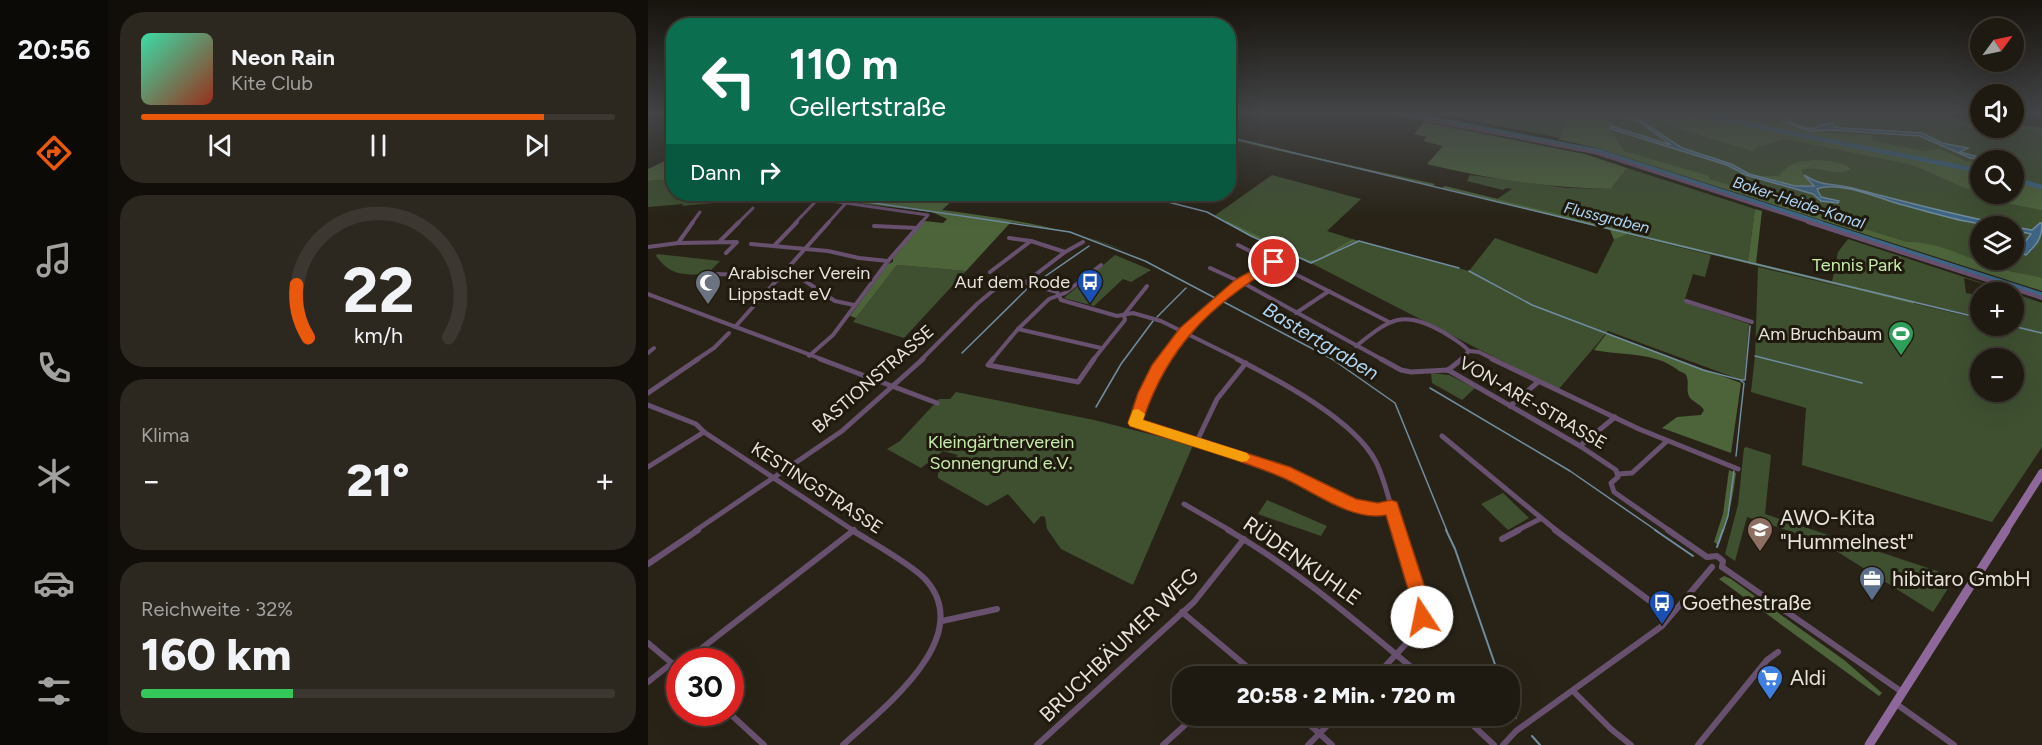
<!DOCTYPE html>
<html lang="de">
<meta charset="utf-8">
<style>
:root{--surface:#1f1a11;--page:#2c271f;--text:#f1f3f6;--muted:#a1a19f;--line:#3c3831;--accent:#ea580c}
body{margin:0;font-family:Figtree,sans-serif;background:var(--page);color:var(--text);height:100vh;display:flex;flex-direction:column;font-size:22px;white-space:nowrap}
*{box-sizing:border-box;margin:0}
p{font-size:20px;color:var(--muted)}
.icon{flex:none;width:33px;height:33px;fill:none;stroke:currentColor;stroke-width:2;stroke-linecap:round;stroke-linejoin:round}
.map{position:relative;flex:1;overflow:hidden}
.side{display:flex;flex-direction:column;gap:12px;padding:12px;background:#110e09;width:540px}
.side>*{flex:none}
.hud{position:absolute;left:18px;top:18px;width:570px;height:183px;border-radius:24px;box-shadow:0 6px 24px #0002,0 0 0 2px var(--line);background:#0b6e4f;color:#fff;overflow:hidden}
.needle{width:39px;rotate:57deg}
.controls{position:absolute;left:1322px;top:18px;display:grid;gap:12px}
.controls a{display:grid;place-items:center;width:54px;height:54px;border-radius:50%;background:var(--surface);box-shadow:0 6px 24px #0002,0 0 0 2px var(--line);font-size:30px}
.speed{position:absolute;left:18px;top:648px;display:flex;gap:12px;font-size:30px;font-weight:700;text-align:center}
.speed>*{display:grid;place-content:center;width:78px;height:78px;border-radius:50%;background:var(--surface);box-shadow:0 6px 24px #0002,0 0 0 2px var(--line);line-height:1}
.speed .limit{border:9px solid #d22;background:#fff;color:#111}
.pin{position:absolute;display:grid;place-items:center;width:51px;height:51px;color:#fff;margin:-26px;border:3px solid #fff;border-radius:50%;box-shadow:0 2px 6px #0007}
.me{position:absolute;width:66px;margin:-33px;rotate:349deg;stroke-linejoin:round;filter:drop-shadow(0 0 4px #0008)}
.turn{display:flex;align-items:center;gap:21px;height:126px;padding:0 24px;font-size:27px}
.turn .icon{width:78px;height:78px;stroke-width:2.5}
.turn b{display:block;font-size:42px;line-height:51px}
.then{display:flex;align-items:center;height:57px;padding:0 24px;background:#0003;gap:12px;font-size:22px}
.big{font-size:45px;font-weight:800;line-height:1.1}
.side .widget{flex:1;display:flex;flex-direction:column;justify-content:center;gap:9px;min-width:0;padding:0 21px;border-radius:24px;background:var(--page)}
.side .dial{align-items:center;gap:0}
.dial svg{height:156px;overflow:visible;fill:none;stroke:var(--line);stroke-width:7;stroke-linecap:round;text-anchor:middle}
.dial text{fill:var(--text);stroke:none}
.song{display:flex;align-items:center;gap:18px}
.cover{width:72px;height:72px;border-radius:9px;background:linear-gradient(135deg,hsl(160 70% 55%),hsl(10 70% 35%))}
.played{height:6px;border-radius:3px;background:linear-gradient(90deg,var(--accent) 85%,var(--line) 85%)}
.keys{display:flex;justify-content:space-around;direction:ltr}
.heat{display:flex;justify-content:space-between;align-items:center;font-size:33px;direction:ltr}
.charge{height:9px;border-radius:4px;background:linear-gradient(90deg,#34c759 32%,var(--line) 0)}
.trip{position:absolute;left:524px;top:666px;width:348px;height:60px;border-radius:24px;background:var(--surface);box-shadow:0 6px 24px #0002,0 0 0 2px var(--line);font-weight:800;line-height:60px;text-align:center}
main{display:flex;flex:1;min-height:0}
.menu{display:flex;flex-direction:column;width:108px;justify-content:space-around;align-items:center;background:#0c0a07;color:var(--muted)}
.menu .icon{width:42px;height:42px}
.menu .selected{color:var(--accent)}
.menu b{font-size:27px;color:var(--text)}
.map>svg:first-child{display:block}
.green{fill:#3f5031;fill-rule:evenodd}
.forest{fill:#4d643b}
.water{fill:#3d6685;stroke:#708c9f;stroke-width:1.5}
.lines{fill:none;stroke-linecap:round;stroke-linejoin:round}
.stream-far1{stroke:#708c9f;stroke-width:1.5}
.stream{stroke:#708c9f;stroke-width:2}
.canal-far1{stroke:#3d6685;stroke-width:4.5}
.canal{stroke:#3d6685;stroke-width:5}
.street-far3{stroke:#68506f;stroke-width:3}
.street-far2{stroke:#68506f;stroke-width:4}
.street-far1{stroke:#68506f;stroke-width:5}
.street{stroke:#68506f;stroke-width:6}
.secondary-far1{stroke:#8e689a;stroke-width:8}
.secondary{stroke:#8e689a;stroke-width:9}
.route{fill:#ea580c;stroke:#983908;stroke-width:1.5}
.slow{fill:#f59e0b}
.labels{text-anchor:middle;stroke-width:6;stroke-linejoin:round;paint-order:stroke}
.far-water-label{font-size:16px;font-style:italic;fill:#afd5f4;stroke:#1f190e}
.park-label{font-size:18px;fill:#c6eca9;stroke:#1f190e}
.poi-label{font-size:18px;fill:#e7e3dc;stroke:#1f190e;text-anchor:end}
.street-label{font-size:18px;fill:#e7e3dc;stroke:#1f190e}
.water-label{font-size:20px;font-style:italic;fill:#afd5f4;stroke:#1f190e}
.near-poi-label{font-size:21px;fill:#e7e3dc;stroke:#1f190e;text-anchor:start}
.near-street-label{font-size:21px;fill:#e7e3dc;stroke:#1f190e}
</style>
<main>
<nav class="menu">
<b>20:56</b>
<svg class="icon selected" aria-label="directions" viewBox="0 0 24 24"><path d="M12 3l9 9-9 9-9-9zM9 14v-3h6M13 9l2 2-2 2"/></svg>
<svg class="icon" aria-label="music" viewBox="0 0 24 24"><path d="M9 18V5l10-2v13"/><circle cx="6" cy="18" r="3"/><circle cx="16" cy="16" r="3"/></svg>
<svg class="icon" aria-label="phone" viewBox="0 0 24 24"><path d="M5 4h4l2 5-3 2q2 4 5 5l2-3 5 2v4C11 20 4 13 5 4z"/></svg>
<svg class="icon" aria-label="climate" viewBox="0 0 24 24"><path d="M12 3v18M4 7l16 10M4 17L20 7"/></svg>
<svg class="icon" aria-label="car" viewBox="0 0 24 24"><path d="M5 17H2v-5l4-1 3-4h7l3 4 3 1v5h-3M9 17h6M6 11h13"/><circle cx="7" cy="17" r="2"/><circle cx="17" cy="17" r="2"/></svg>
<svg class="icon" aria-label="filters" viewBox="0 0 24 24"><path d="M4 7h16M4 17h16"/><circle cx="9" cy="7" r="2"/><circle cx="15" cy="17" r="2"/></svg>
</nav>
<section class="side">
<div class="widget">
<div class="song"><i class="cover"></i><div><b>Neon Rain</b><p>Kite Club</p></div></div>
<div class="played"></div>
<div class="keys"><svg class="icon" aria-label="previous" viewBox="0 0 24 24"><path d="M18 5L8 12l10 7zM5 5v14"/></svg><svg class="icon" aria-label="pause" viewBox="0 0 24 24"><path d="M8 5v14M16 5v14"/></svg><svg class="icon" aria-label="next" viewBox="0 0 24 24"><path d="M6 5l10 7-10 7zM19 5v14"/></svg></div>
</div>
<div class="widget dial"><svg viewBox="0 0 100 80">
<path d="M14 69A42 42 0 1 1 86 69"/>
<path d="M14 69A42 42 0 0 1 8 42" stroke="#ea580c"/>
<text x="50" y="56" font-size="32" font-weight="700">22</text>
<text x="50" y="72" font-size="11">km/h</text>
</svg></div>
<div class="widget"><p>Klima</p>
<div class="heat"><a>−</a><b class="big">21°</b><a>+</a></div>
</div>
<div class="widget"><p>Reichweite · 32%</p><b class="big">160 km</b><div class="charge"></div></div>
</section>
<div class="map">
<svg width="1394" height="745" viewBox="0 0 1394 745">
<rect width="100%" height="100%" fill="#292317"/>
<!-- green -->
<g class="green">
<path d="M783,113h497l52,7v8h33v-4l29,3v159l-449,-142zM1332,160h33v34h-33zM1332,226h33v34h-33z"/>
<path d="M979,168l128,41 -7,52 -251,-62 15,-10 -6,-1 -3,2 -36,-9 3,-6 97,13 44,1z"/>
<path d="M624,175l89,24 -34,32 25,8 -36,21h-7l-95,-44z"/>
<path d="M25,179l1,15h114l-3,2 -103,10 1,-2 -35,3v-26z"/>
<path d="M978,234l85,21 -6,22 -12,-3 -9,28 65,22 -5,57 -136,-50 -50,59 -247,-127c18,-3 30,-19 48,-22l110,30 26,-33 102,36 17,-34z"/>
<path d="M1200,239l162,53 -46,-14 2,15 14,3v22l-148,-36 6,-30z"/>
<path d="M9,254l63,7 -13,13c-24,1 -36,2 -51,-18z"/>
<path d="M467,255l36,15 -20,12 -8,-3 -29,27 -30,-8z"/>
<path d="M249,265l69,6 -62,67 -51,-16z"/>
<path d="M1110,267l222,52v7h28l19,4 -15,-4 1,-33 29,10v144l-50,75 -190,-57 4,-57 -55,-16 4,-36zM1332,358h33v34h-33z"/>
<path d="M783,373l18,2 26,13 -13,12 -30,-17z"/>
<path d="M308,392l138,28 99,25 -60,140 -72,-36 -14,-20 -2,-12 -4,-1 -7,8 -26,-30 -21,12 -49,-28v-5l20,-18 -15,-4 -22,17 -34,-19 13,-8 39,-42h11z"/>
<path d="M1098,447l25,8 -6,59 178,59 11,6 -21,33 -111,-70 -75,-25 -12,44 -10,-7 13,-49 6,-57z"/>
<path d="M855,493l26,25 -21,12 -27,-26z"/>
<path d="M619,500l60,26 -6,10 -63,-22z"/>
</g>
<!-- forest -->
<g class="forest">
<path d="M921,113c15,0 34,-4 43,11l-2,5 14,22 85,25v3l51,15 2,-4 25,13h6l39,16 75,23c29,-1 58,15 85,24 16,6 33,8 50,12v13l-445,-143 -40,-9 3,-1z"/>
<path d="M1006,113h30l282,55 -273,-55h33l24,5 12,5 17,1 4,-5 46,14 43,2 1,6 51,10 16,-2 26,12 14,3v27l-15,-3 -52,-23 -128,-26 -28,8 -4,4 -95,-29 -3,-4 2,-4z"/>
<path d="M1215,113h62l6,4 -23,-3 -24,2 9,2 -3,3 -34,-2 -3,4 -11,-2 -5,4 -11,-3z"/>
<path d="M1302,118l30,4v6h33v-2l29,2v4c-10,-1 -22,-6 -30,0 -18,-2 -49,0 -62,-14z"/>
<path d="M776,122l161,32 42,14 -16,21c-62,-1 -124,-10 -184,-25l16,-18 -20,-5 4,-4 -13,-3z"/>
<path d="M590,140l197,44 -2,2 -197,-45z"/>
<path d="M25,157v22l-25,2v-12z"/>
<path d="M1168,160c12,1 26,1 35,9 -17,9 -31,-5 -49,1l1,5 10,10h-19l-34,-9h19c11,-15 19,-14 37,-16z"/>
<path d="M1365,179l29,9v22l-52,-10 -7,-4 5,-2h25z"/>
<path d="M797,186l303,75 7,-52 7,2 -6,52 158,38v3l-287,-70 -13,6 -4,-10 -168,-42z"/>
<path d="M297,194l11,3 -14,13c62,8 123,17 181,40l-53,-18 -59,-10 -45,49 -69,-6 -41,53 -6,-2 38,-52 5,-2v-4l32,-37 18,2 4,-4 -15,-7 -82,-10 6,-6 47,6 15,-6z"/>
<path d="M579,221l82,39h7l36,-21 7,2c-18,3 -30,19 -48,22l-60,-27 -26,-14z"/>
<path d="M959,333l134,50 -10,70 -69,-25 15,-11 24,-2 3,-5c-3,-5 -10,-8 -14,-12 -5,-8 0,-16 -4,-23 -3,-4 -5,-2 -8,-5 -25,-19 -55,-14 -84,-20z"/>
<path d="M1081,470l7,3c-3,25 -8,48 -17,71h-2l-3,-2 9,-28z"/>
<path d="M1076,576l7,3 113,81 38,33 -3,3 -160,-117z"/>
</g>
<!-- water -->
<g class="water">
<path d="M973,113l16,5 45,30 49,16 18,10 46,12h19l-10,-11c21,13 27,7 48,13 53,14 106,28 160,38 -36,1 -75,-12 -109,-21 -22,-6 -65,-25 -86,-16l4,8 18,4 -1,2 -17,-2 -8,-7 -67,-19 -19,-10 -116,-36v-3l60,19 -31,-23 -21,-7 -16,-1z"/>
<path d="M1144,113h22l-16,2 -9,5c5,7 19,9 28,8l3,-3 13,-2 2,4 7,1 80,5 20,10 26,5 -8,4 29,8 -19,-2 -50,-22 -89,-6 -20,1 -28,-9 1,-5z"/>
<path d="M1392,223h2c0,16 -5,21 -16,32l-9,-3 14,-18 -18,-4v-3l19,3z"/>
</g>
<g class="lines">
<!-- stream-far1 -->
<g class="stream-far1">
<path d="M580,137l752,181"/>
<path d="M165,194l257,38 75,29 72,38"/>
<path d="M489,194l70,18 44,24 60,27 48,-22 100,27"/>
<path d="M821,271l63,34 171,65 38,10h4l5,-54"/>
<path d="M386,284l55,-38"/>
<path d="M574,301l110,58 63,44 52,128"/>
<path d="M509,317l29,-29"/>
<path d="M1364,326l30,7"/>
<path d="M314,353l68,-67"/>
<path d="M1107,356l107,27"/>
<path d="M782,388l140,83 87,60"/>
<path d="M448,407l25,-43 32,-43"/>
<path d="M1088,456l8,-73 -3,-2"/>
<path d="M1075,531l5,-15 6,-45"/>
</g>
<!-- stream -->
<g class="stream">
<path d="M798,530l9,19 44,127"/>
<path d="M1007,530l38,26"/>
<path d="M1069,547l6,-17"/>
<path d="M861,707l7,11"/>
<path d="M884,736l8,9"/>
</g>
<!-- canal-far1 -->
<g class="canal-far1">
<path d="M757,113l193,38 223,72"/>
<path d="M1043,113l289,58"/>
<path d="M1365,179l29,8"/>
</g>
<!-- canal -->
<path class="canal" d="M1168,222l226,73"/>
<!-- street-far3 -->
<g class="street-far3">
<path d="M743,113l205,40 216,70"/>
<path d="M44,223l8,-11"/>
<path d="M90,223l15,-15"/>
<path d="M147,223l23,-24 110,16 -7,8"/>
<path d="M180,223l26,-29"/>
</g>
<!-- street-far2 -->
<g class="street-far2">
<path d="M1160,222l234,76"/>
<path d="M226,226l43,2"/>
<path d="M361,238l22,3 34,11"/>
<path d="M72,241l19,-19"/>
<path d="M30,243l15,-21"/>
<path d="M103,244l77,7 31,7 29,3"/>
<path d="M590,245l151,77"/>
<path d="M126,246l23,-24"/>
<path d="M0,247l30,-4 59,-1 -11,11"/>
<path d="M562,268l35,16 138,76"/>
<path d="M342,272l41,-31"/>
<path d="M68,274l83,3 36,24 19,4"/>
<path d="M378,282l39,-30 18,-10"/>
<path d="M0,294l176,66"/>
<path d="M1038,301l66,21"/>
<path d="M648,313l33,-22"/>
<path d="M87,327l94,-105"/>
<path d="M370,329l83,19"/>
<path d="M708,346c33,-26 46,-38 87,-14 9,6 19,11 26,19l-9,9"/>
<path d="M821,351l10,1 16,8"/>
<path d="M0,353l6,-5"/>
<path d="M161,356l24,-21 55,-74 34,-39"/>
<path d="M48,360l18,-12 15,-15"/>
<path d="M273,360l56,-56 31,-26 49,14 4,8 56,16 16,-3 28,8 79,39"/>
<path d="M344,360l26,-31 31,-30 16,-6 36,-28"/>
<path d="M445,360l32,-40 -1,-5 23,-29"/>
<path d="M516,360c27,-43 67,-71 110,-98"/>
</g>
<!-- street-far1 -->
<g class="street-far1">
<path d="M172,359l117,44"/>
<path d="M345,359l-5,6 90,17 16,-23"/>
<path d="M517,359l-19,36 -11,28 149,49 69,33 25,5 13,-3"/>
<path d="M589,359c41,21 118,61 139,103 10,20 15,47 22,69"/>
<path d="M733,359l20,11 10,2 37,-2 132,76 36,24 2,7 -7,6 3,9 56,39"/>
<path d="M844,359l147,70 99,40"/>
<path d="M800,370l14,-11"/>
<path d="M0,393l50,-34"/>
<path d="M0,405l48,19 8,8 150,99"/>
<path d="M862,406l28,-24"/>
<path d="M794,436l115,95"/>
<path d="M549,441l20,-42 29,-36"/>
<path d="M932,446l35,-29"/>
<path d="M0,467l56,-35"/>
<path d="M970,474l14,-1 35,-32"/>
<path d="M536,504l47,27"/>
<path d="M47,531l147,-100 81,-72"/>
<path d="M204,531l2,-1"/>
<path d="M868,531l24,-12"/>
</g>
<!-- street -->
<g class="street">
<path d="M580,530c71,41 131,94 194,146"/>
<path d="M907,530l115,86"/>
<path d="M1020,530l39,27"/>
<path d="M854,539l17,-9"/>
<path d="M1059,557l10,-1 6,5 -1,6"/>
<path d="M0,564l50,-34"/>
<path d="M1074,567l180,125"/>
<path d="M534,612l76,64"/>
<path d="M294,621l55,-12"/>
<path d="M0,643l32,27"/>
<path d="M36,662l170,-132"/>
<path d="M589,676l10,-9"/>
<path d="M728,676l41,-44 6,-23 -25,-79"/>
<path d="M0,682l24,-19"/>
<path d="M925,691l38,38 20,16"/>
<path d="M1247,703l59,42"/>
<path d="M80,712l36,33"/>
<path d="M652,716l32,29"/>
<path d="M815,716l31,29"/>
<path d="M195,745c39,-36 135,-108 82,-166 -14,-15 -54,-37 -73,-49"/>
<path d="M389,745l157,-143 50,-63"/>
<path d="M515,745l32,-29"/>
<path d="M660,745l29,-29"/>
<path d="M855,745l13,-14 146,-105 50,-59"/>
<path d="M1050,745l69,-85 11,-8"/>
</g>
<!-- secondary-far1 -->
<path class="secondary-far1" d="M1357,531l37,-58"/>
<!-- secondary -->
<path class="secondary" d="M1221,745l137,-215"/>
</g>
<!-- sky -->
<linearGradient id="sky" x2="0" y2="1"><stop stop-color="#17130d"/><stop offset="0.52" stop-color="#434547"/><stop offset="1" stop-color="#434547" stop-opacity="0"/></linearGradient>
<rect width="1394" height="218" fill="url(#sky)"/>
<!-- route -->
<path class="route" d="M626,258l4,1v5c-66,40 -110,81 -135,156l147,47 66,32 22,4 13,-3 6,2 35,107 -3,14 -7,2 -7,-2 -2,-6 1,-8 -28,-94c-36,7 -75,-26 -107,-39 -48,-20 -100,-33 -149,-50l-2,-3 10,-30 14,-28 28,-37 55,-48z"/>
<!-- slow -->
<path class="slow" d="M490,409l7,5 -2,6 104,33 3,4 -3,4 -5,1 -112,-36 -2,-3 5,-13z"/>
<!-- icons -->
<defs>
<symbol id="bus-pin" viewBox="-11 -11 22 30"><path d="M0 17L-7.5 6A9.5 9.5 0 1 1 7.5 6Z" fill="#1a4fb4" stroke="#1f190e"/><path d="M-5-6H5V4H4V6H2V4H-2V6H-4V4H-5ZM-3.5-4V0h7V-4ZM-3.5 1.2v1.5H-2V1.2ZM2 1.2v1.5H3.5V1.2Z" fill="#fff"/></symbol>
<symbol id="mosque-pin" viewBox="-11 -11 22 30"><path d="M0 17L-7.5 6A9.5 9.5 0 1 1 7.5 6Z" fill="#6b7280" stroke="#1f190e"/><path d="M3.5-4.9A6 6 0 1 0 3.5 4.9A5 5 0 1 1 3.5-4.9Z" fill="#fff"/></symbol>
<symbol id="stadium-pin" viewBox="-11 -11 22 30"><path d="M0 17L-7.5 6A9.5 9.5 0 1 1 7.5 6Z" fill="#2e9e5b" stroke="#1f190e"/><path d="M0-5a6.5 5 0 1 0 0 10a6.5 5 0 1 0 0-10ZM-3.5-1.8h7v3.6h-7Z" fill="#fff"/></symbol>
<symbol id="school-pin" viewBox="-11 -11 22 30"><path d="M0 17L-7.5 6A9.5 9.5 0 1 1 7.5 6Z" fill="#8d6e63" stroke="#1f190e"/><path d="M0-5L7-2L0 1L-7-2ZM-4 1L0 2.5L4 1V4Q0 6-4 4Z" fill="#fff"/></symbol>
<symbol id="office-pin" viewBox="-11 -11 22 30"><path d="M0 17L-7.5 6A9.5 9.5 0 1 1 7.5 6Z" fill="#5c6f8a" stroke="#1f190e"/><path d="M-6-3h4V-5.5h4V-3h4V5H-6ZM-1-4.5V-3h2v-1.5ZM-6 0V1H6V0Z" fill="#fff"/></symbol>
<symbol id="supermarket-pin" viewBox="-11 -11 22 30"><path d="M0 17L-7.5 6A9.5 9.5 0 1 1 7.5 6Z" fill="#3f7fe0" stroke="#1f190e"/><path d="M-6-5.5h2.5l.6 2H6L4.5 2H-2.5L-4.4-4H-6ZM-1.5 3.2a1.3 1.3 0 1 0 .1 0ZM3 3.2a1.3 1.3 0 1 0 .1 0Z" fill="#fff"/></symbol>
</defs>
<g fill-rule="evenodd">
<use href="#bus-pin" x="427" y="267" width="30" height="40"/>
<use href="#mosque-pin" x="45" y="268" width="30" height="40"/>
<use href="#stadium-pin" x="1238" y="319" width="30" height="40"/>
<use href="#school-pin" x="1097" y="515" width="30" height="40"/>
<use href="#office-pin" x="1209" y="564" width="30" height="40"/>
<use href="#bus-pin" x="999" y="588" width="30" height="40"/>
<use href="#supermarket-pin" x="1107" y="663" width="30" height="40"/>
</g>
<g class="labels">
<!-- far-water labels -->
<g class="far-water-label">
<text transform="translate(1151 202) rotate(18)" y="6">Boker-Heide-Kanal</text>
<text transform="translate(959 217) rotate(14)" y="6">Flussgraben</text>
</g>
<!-- park labels -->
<g class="park-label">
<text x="1209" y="271">Tennis Park</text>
<text x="353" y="448">Kleingärtnerverein<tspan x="353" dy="21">Sonnengrund e.V.</tspan></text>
</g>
<!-- poi labels -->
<g class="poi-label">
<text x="80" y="279" text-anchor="start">Arabischer Verein<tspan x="80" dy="21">Lippstadt eV</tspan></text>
<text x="422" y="288">Auf dem Rode</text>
<text x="1234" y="340">Am Bruchbaum</text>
</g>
<!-- street labels -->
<g class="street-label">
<text transform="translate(225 379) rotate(-41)" y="6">BASTIONSTRASSE</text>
<text transform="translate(885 403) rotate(30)" y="6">VON-ARE-STRASSE</text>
<text transform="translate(169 488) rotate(33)" y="6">KESTINGSTRASSE</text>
</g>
<!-- water labels -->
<g class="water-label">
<text transform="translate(673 341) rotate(31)" y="7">Bastertgraben</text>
</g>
<!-- near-poi labels -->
<g class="near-poi-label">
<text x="1132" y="525">AWO-Kita<tspan x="1132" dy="24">"Hummelnest"</tspan></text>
<text x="1244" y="586">hibitaro GmbH</text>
<text x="1034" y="610">Goethestraße</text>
<text x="1142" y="685">Aldi</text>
</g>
<!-- near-street labels -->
<g class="near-street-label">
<text transform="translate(654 561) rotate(35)" y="7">RÜDENKUHLE</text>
<text transform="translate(471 645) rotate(-44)" y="7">BRUCHBÄUMER WEG</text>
</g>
</g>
</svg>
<div class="controls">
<a><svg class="needle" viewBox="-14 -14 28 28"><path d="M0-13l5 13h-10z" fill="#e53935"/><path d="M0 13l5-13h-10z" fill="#a1a19f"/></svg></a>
<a><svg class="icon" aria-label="sound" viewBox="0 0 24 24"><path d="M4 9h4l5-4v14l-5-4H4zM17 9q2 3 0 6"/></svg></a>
<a><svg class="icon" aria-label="search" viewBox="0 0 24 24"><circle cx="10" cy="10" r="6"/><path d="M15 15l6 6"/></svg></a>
<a><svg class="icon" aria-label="layers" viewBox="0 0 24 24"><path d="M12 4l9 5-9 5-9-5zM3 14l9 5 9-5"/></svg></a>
<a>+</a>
<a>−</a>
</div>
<div class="speed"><div class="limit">30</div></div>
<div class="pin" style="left:626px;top:262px;background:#d93025"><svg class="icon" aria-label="arrive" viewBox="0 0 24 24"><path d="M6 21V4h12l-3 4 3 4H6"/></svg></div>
<svg class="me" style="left:774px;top:617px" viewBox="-20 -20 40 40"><circle r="19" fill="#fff"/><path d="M0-13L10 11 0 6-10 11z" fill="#ea580c"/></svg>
<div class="trip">20:58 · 2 Min. · 720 m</div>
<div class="hud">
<div class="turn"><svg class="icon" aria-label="left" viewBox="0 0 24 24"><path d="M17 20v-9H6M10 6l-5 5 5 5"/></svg><div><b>110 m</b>Gellertstraße</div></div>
<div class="then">Dann<svg class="icon" aria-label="right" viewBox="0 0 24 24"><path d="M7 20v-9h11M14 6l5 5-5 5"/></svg></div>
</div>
</div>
</main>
